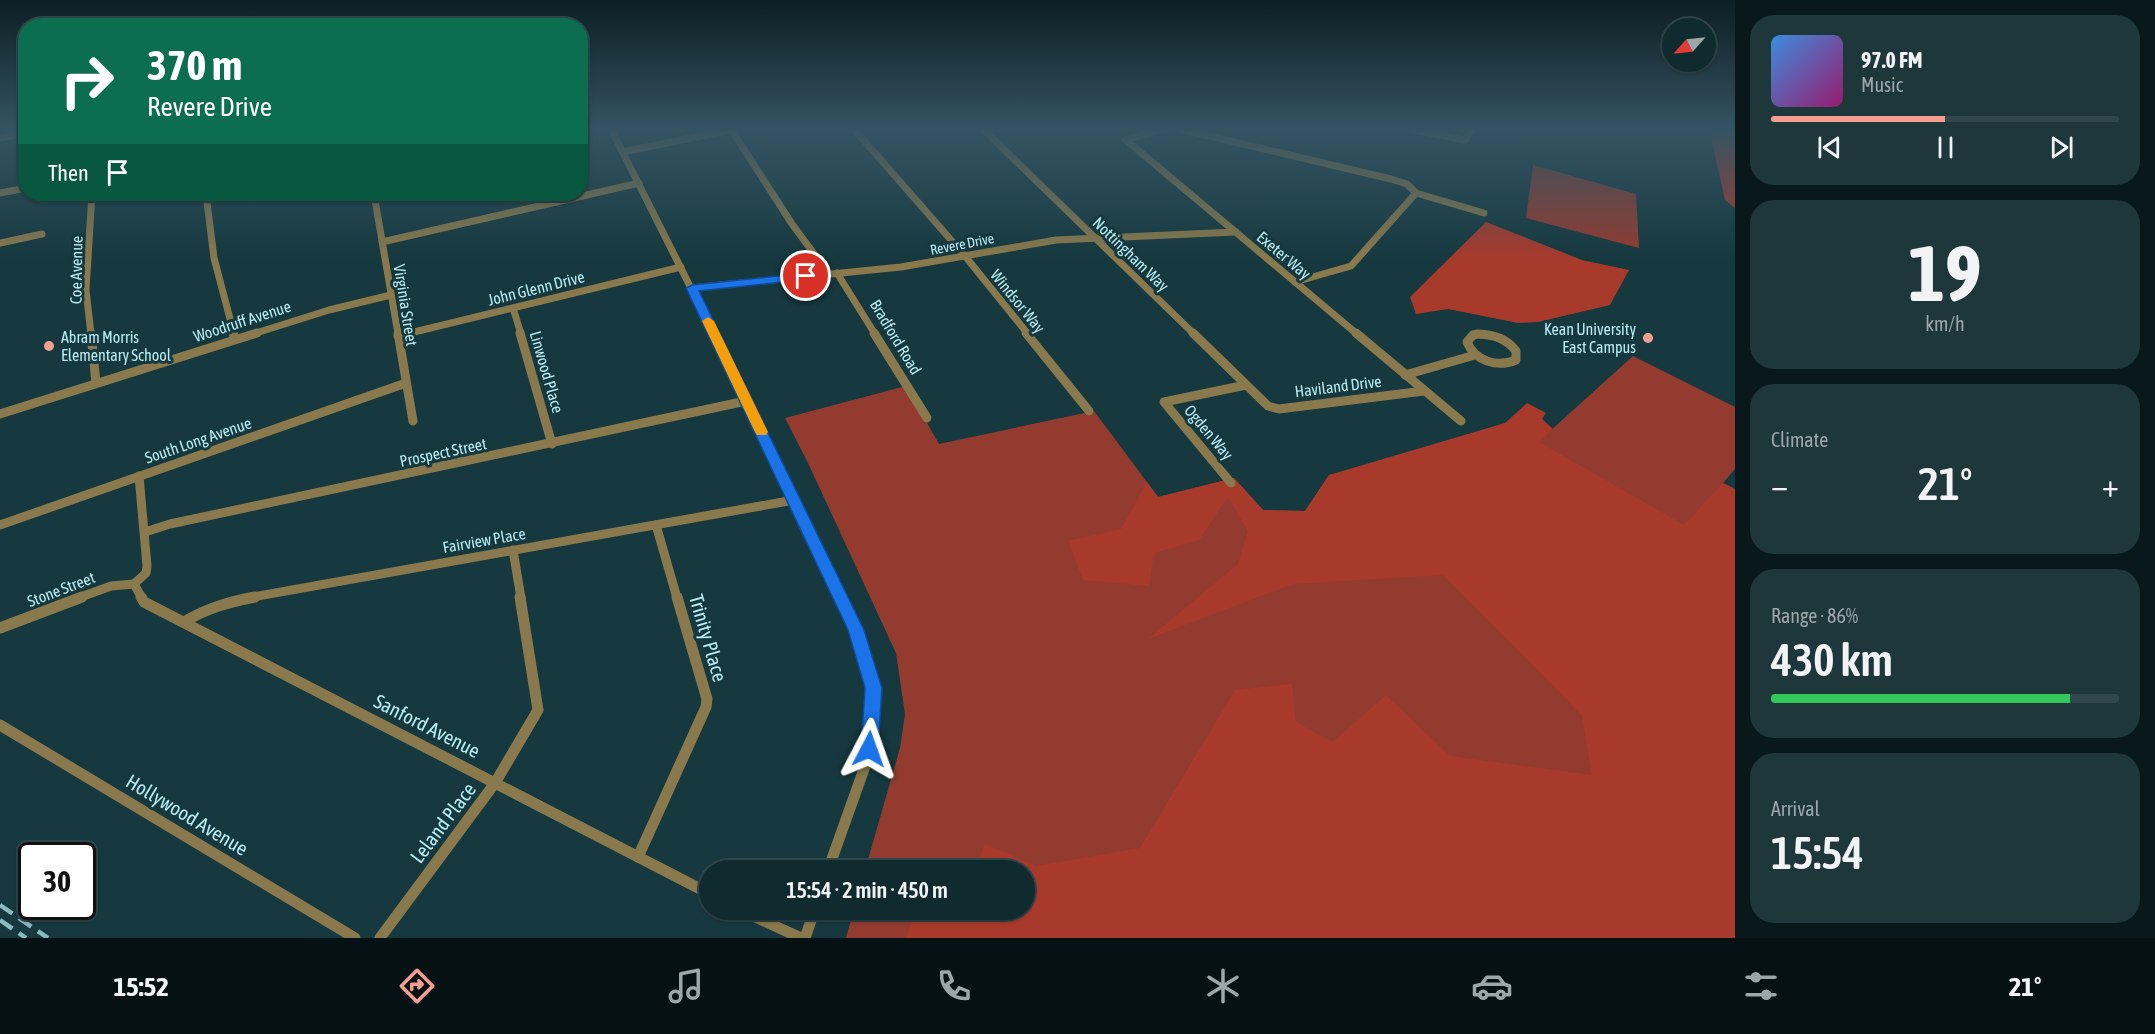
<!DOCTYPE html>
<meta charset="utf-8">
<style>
:root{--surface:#102b2f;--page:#1e373b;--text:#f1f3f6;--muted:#9ca7aa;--line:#30474b;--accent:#f59d8e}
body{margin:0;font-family:"Asap Condensed",sans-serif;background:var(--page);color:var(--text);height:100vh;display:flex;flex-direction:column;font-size:22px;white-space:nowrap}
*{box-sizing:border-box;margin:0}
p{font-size:20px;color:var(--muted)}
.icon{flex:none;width:33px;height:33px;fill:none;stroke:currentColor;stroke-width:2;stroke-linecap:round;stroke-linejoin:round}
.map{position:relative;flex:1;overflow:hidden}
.sheet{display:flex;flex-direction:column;gap:15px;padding:15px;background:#09181a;width:420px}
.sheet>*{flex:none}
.banner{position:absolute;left:18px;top:18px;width:570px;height:183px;border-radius:24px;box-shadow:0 2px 4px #0004,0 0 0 2px var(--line);background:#0b6e4f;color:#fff;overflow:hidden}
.needle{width:39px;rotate:243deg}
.controls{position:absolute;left:1662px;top:18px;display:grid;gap:12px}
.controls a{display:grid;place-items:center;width:54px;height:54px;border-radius:50%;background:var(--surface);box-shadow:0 2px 4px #0004,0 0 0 2px var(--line);font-size:30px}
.speed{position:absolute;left:18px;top:842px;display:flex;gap:12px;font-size:30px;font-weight:700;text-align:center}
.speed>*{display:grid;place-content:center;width:78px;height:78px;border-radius:50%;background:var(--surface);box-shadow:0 2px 4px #0004,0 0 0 2px var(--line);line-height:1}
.speed .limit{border:3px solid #111;border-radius:9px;background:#fff;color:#111}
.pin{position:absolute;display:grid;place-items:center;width:51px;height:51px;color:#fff;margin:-26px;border:3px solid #fff;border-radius:50%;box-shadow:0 2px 6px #0007}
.me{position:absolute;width:66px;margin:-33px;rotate:4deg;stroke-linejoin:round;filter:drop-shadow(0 0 4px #0008)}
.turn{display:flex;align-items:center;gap:21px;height:126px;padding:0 30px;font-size:27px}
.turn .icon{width:78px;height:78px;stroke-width:2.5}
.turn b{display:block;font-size:42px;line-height:51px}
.then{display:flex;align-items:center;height:57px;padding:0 30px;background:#0003;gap:12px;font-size:22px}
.big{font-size:45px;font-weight:600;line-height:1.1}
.sheet .card{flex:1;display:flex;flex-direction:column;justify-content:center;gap:9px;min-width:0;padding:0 21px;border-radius:24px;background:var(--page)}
.sheet .dial{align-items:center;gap:0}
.dial b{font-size:78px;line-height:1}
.song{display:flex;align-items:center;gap:18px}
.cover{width:72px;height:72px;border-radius:9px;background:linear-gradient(135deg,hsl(210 70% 55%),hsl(320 70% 35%))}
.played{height:6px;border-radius:3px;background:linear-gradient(90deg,var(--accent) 50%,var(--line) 50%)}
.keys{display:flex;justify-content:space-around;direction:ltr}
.heat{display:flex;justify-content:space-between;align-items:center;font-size:33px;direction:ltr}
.charge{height:9px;border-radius:4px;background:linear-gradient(90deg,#34c759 86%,var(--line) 0)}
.trip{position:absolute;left:699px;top:860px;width:336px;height:60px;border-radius:30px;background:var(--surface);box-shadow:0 2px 4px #0004,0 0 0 2px var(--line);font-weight:600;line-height:60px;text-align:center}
.menu{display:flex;height:96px;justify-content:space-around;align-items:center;background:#061113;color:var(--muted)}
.menu .icon{width:42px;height:42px}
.menu .selected{color:var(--accent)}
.menu b{font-size:27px;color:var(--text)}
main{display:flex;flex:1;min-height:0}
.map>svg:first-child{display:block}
.green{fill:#933b2f}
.forest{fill:#a83a2c}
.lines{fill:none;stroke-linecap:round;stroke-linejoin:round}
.minor-far2{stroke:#89794c;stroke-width:7}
.minor-far1{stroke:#89794c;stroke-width:9}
.minor{stroke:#89794c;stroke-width:11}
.rail{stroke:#8bb9c1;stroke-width:4.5;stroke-dasharray:15 8;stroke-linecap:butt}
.route{fill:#1a73e8;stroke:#114b97;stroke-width:1.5}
.slow{fill:#f59e0b}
.poi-dot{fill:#f59d8e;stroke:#15393f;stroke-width:2}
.labels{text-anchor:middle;stroke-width:6;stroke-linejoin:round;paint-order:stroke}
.far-street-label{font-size:14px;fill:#baecf5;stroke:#15393f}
.street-label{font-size:16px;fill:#baecf5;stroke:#15393f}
.poi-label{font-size:16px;fill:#baecf5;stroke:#15393f;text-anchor:end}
.near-street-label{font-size:20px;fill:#baecf5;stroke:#15393f}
</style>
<main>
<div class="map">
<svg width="1735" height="938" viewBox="0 0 1735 938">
<rect width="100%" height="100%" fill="#15393f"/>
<!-- green -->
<g class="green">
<path d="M1533,165l103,29 3,54 -113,-30z"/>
<path d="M1633,356l102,51v62l-12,14 12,6v449h-889l8,-29h170v-39h-159l35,-122 5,-34 -9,-61 -88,-190 -23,-45 121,-32 33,58 155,-33 64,86 76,-19 29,32 42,1 24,-36 210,-34z"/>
</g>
<!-- forest -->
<g class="forest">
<path d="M1712,129h23v79l-10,-8 -13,-58z"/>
<path d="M1486,222l96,38 47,10 -19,35 -72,17 -20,1 -70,-14 -32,5 -6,-17z"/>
<path d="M1527,403l19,10 -4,6 11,10 -14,13 145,83 39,-42 12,6v449h-829l11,-29h107v-39h-49l10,-26 51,22 104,-18 95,-158 57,-6 4,38 37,20 53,-47 64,61 142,19 -10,-60 -139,-140 -150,9 -145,55 90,-75 10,-33 -20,-34 -29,43 -45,13 -5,33 -66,-6 -15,-39 53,-12 26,-47 11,15 76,-19 29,32 42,1 24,-36 176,-52z"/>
</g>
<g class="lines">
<!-- minor-far2 -->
<g class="minor-far2">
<path d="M611,129l103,205"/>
<path d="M731,129l61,95 37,50"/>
<path d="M854,129l111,127 63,78"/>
<path d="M983,129l211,205"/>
<path d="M1180,129l211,50 16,5 9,9 68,20"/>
<path d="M1409,129l56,11 7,-11"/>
<path d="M0,138l26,-5"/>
<path d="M1126,140l231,194"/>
<path d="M1126,140l36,-11"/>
<path d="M623,152l112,-23"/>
<path d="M0,193l26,-5"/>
<path d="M206,194l8,64 20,76"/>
<path d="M374,194l24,140"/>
<path d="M382,242l257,-59"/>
<path d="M0,243l42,-9"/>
<path d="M837,273l38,61"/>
<path d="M1295,282l56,-16 65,-73"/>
<path d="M692,288l209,-21 155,-27 180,-8"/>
<path d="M513,308l8,26"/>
<path d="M91,334l-5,-44 6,-96"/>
<path d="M253,334l76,-24 62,-15"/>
<path d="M406,334l275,-67"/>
<path d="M1477,334h6"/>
</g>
<!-- minor-far1 -->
<g class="minor-far1">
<path d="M91,333l5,50"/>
<path d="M233,333l2,6"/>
<path d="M398,333l15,88"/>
<path d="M520,333l32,111"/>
<path d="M713,333l128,265"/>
<path d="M874,333l53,85"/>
<path d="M1026,333l63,78"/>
<path d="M1193,333l75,73 11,3 145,-18"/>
<path d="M1356,333l105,88"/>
<path d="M1478,334c16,1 28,4 38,17v9c-19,8 -41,1 -49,-18l6,-7z"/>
<path d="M398,336l14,-3"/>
<path d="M1405,375l70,-20"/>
<path d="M0,414l257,-81"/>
<path d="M1231,483l-67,-81 82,-17"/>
<path d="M0,525l406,-142"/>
<path d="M656,525l21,73"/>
<path d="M145,532l25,-8 576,-123"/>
<path d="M513,550l8,48"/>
<path d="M134,584l8,14"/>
<path d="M134,584l12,-11 1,-7 -8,-90"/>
<path d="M78,598l33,-12 23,-2"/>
<path d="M247,598l547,-98"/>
</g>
<!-- minor -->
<g class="minor">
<path d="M141,597l3,5 566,292"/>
<path d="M184,622c23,-14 45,-20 71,-25"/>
<path d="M0,628l82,-31"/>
<path d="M0,725l355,213"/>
<path d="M638,857l68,-150 1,-8 -30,-102"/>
<path d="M828,870l41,-115 4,-67 -17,-58 -16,-33"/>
<path d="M738,909l63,29"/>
<path d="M380,938l115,-155 43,-73 -18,-113"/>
<path d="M805,938l10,-29"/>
</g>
<!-- rail -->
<g class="rail">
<path d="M0,905l48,33"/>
<path d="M0,920l26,18"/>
</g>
</g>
<!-- sky -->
<linearGradient id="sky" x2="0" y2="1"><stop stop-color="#0c1f23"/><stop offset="0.5" stop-color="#355463"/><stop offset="1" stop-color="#355463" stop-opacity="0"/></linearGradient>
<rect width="1735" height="260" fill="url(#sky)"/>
<!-- route -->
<path class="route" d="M806,273l6,3 -2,3 -111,12 165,339 18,58 -4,61 -3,6 -6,2 -6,-2 -2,-6 4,-61 -17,-58 -162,-342 6,-3z"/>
<!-- slow -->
<path class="slow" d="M708,317l6,4 54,111 -2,3h-9l-2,-3 -53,-111z"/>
<!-- markers -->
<g class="poi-dot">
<circle cx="1648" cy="338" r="6"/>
<circle cx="49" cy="346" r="6"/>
</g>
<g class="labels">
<!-- far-street labels -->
<g class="far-street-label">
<text transform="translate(962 244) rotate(-11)" y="5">Revere Drive</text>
</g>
<!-- street labels -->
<g class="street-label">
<text transform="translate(1131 254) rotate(44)" y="6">Nottingham Way</text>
<text transform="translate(1284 255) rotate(40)" y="6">Exeter Way</text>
<text transform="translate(76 270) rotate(-89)" y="6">Coe Avenue</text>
<text transform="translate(536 288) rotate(-14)" y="6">John Glenn Drive</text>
<text transform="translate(1018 301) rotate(51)" y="6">Windsor Way</text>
<text transform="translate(406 305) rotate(81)" y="6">Virginia Street</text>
<text transform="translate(242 321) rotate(-18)" y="6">Woodruff Avenue</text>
<text transform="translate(896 337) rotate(59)" y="6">Bradford Road</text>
<text transform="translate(547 372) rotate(74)" y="6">Linwood Place</text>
<text transform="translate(1338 386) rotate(-7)" y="6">Haviland Drive</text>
<text transform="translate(1209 432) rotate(50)" y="6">Ogden Way</text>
<text transform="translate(198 440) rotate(-19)" y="6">South Long Avenue</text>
<text transform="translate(443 452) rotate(-12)" y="6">Prospect Street</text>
<text transform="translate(484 540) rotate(-10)" y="6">Fairview Place</text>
<text transform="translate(61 589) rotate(-21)" y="6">Stone Street</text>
</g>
<!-- poi labels -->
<g class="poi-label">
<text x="1636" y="335">Kean University<tspan x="1636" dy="18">East Campus</tspan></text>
<text x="61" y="343" text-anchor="start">Abram Morris<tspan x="61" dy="18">Elementary School</tspan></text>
</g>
<!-- near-street labels -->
<g class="near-street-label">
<text transform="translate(708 638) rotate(74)" y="7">Trinity Place</text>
<text transform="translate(427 726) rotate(27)" y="7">Sanford Avenue</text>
<text transform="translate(187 815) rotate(31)" y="7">Hollywood Avenue</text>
<text transform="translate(443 823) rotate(-53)" y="7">Leland Place</text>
</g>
</g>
</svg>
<div class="controls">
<a><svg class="needle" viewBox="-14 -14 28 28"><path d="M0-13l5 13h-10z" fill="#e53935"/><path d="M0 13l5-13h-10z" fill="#9ca7aa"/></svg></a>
</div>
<div class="speed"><div class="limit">30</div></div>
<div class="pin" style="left:806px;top:276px;background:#d93025"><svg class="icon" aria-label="arrive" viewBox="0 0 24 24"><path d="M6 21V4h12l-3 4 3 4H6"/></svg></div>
<svg class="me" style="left:869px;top:749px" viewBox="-20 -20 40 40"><path d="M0-17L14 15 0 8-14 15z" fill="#1a73e8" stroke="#fff" stroke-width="4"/></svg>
<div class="trip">15:54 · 2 min · 450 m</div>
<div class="banner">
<div class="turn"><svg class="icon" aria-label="right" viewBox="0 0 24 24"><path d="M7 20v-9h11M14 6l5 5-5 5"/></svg><div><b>370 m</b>Revere Drive</div></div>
<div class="then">Then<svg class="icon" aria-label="arrive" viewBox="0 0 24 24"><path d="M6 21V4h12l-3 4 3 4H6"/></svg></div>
</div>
</div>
<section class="sheet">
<div class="card">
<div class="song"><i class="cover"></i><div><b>97.0 FM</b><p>Music</p></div></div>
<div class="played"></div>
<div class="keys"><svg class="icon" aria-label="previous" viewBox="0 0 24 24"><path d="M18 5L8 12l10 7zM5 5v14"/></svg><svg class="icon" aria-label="pause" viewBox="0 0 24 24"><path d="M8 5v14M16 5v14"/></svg><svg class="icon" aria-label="next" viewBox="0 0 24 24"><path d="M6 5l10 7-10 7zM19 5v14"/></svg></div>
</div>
<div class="card dial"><b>19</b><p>km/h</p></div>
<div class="card"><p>Climate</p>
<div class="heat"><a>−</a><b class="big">21°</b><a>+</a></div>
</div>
<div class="card"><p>Range · 86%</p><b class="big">430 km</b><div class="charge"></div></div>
<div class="card"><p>Arrival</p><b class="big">15:54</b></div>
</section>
</main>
<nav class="menu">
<b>15:52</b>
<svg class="icon selected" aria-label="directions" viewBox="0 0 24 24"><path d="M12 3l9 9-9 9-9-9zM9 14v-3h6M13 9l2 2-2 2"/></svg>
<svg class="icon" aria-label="music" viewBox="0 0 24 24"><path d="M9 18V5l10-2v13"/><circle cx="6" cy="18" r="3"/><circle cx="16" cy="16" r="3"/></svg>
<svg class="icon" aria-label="phone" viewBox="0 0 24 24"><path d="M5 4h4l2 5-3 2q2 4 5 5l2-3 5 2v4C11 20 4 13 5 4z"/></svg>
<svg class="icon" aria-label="climate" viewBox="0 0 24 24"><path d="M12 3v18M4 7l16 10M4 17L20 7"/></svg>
<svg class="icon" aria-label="car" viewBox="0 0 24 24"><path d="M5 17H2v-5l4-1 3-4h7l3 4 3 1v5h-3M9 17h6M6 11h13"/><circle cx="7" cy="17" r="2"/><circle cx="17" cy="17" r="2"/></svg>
<svg class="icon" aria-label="filters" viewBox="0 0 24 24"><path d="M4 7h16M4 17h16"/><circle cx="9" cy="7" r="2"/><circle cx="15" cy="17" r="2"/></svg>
<b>21°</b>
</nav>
